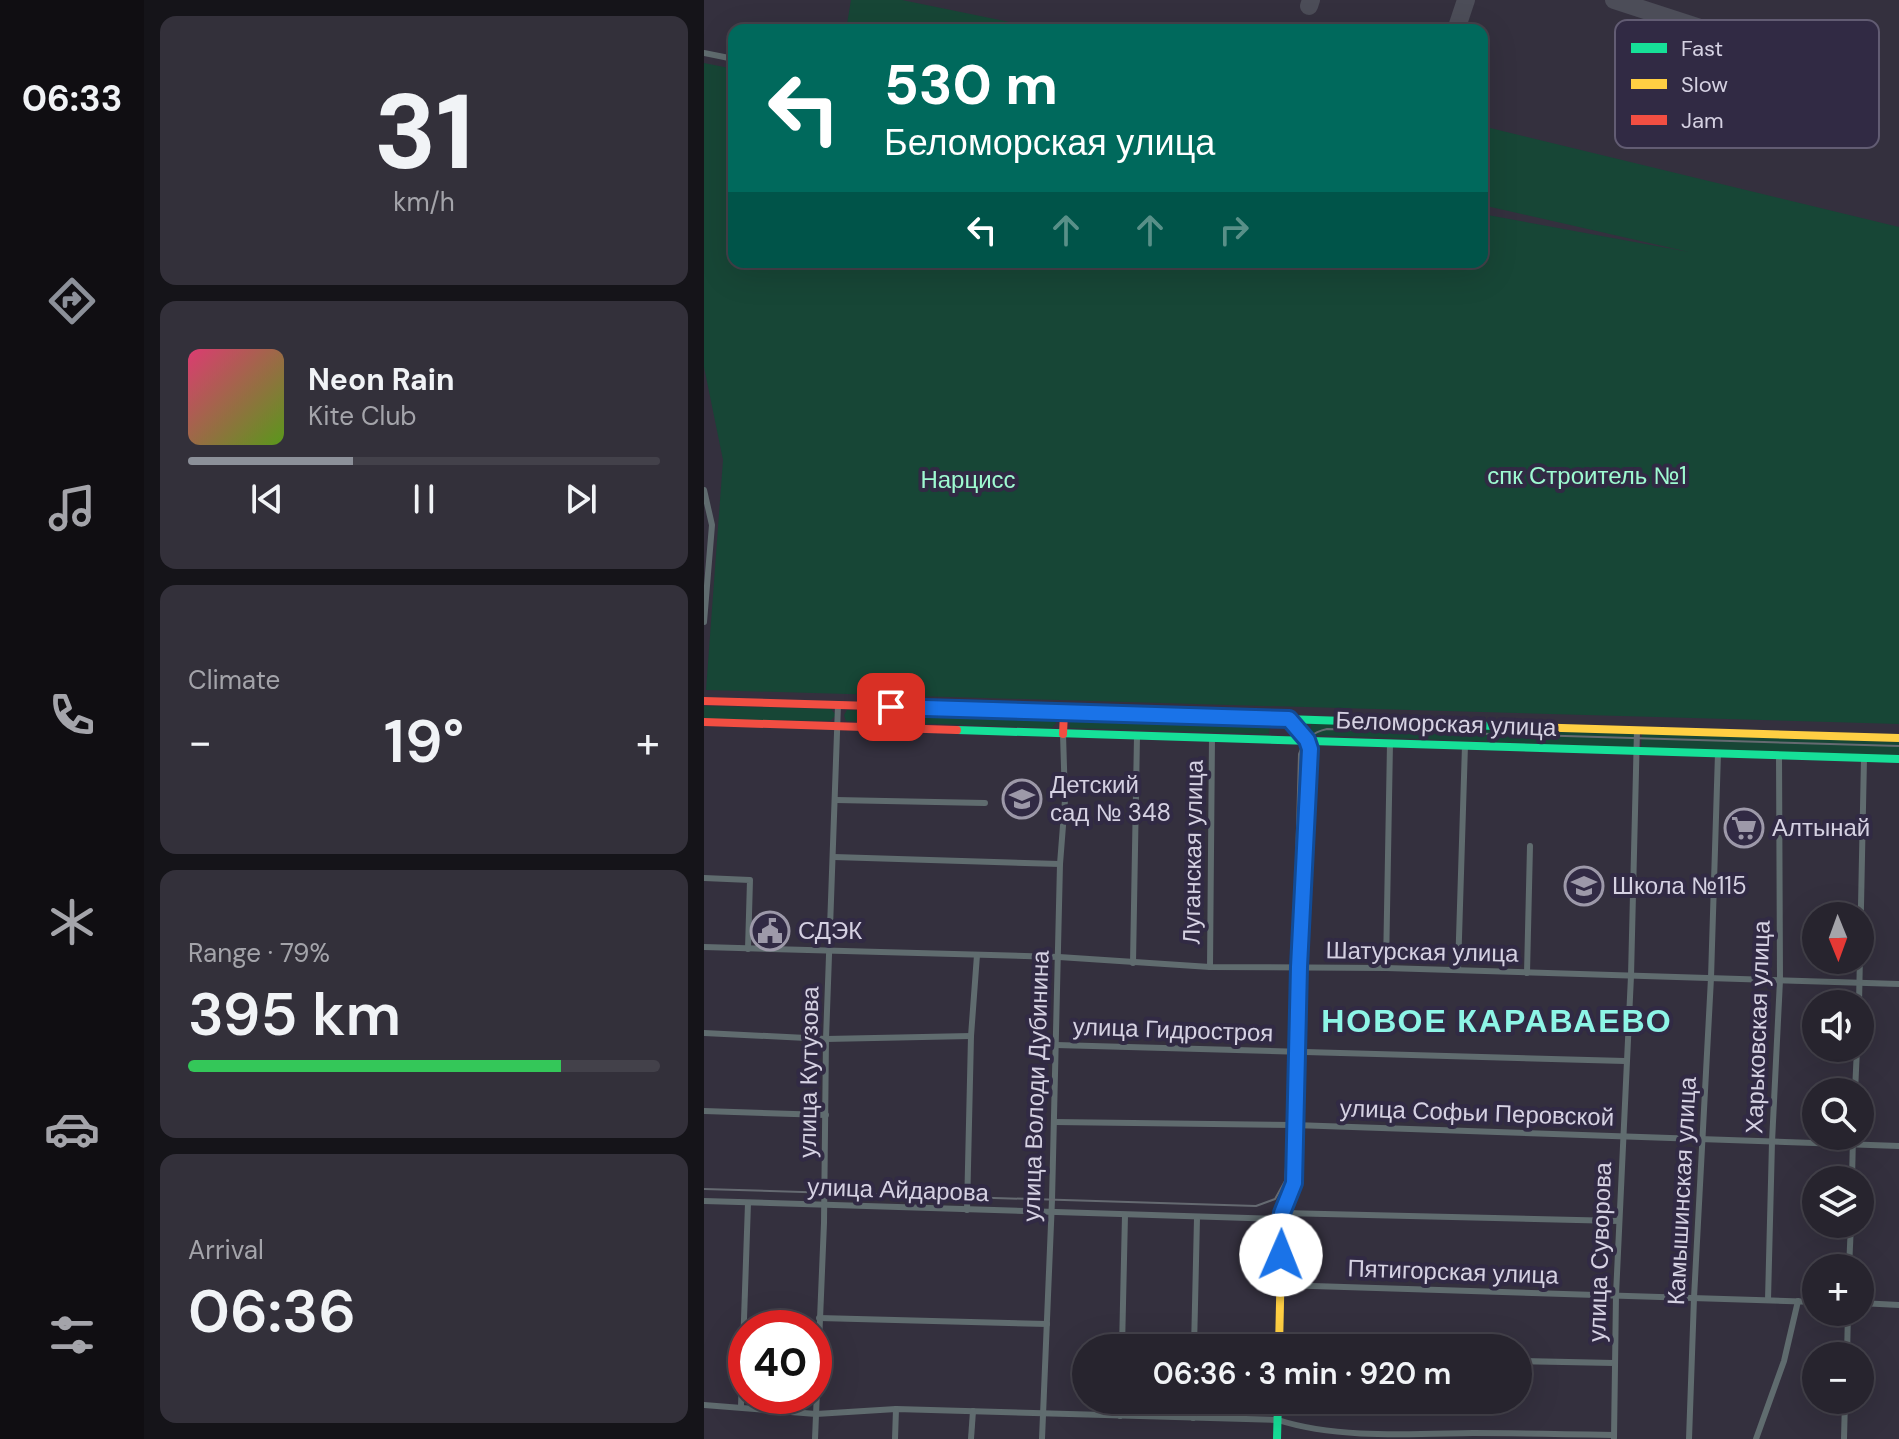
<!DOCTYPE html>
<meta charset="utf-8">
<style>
:root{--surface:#27242e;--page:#33303a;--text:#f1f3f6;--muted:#a4a4aa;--line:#43414a;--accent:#8c9099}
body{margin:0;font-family:"DM Sans",sans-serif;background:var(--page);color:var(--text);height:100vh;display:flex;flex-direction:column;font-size:30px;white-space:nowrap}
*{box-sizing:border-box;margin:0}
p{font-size:26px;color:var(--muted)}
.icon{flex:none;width:44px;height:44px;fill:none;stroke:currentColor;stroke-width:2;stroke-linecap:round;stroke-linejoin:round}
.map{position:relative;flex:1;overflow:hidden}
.panel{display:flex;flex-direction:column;gap:16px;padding:16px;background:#151419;width:560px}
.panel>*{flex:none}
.top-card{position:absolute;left:24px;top:24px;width:760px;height:244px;border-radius:16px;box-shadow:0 8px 32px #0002,0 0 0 2px var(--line);background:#00695c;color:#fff;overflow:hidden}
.needle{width:52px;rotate:179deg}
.buttons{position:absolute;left:1098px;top:902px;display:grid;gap:16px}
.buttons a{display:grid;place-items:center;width:72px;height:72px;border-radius:50%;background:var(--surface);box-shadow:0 8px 32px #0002,0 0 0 2px var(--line);font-size:40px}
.speed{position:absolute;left:24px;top:1310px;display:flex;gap:16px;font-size:40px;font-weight:700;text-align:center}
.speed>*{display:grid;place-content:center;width:104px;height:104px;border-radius:50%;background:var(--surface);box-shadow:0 8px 32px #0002,0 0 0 2px var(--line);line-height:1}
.speed .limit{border:12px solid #d22;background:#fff;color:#111}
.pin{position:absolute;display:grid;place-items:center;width:68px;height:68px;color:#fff;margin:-34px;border-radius:16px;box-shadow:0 4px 12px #0006}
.me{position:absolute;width:88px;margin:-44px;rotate:1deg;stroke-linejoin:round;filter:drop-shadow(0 0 6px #0008)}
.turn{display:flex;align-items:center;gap:28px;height:168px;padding:0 24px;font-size:36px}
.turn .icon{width:104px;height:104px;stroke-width:2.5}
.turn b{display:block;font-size:56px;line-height:68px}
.lanes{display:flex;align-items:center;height:76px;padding:0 24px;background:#0003;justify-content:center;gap:40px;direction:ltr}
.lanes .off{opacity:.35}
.big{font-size:60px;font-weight:600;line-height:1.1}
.panel .card{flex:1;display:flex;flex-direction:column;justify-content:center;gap:12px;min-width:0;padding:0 28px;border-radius:16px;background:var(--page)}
.panel .dial{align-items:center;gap:0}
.dial b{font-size:104px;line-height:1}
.song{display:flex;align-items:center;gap:24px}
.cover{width:96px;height:96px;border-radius:12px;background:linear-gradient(135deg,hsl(340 70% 55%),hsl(90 70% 35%))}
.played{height:8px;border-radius:4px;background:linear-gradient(90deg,var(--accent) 35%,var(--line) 35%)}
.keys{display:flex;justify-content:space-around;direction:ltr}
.heat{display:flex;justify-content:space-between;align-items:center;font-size:44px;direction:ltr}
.charge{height:12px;border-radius:6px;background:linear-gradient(90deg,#34c759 79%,var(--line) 0)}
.trip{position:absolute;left:368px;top:1334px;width:460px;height:80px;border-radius:40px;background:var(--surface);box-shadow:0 8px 32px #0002,0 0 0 2px var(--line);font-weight:600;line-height:80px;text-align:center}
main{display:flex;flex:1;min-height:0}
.tabs{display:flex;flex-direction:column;width:144px;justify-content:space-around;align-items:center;background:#100e12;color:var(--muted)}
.tabs .icon{width:56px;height:56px}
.tabs .current{color:var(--accent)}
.tabs b{font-size:36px;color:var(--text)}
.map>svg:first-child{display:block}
.green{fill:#174636}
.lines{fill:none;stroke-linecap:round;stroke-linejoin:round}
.taxiway{stroke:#4c4d58;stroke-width:18}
.street{stroke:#606c6f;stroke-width:6}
.fast{stroke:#16e098;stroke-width:8}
.slow{stroke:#ffcf43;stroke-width:8}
.jam{stroke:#f24e42;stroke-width:8}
.tram{stroke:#656a71;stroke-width:2}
.route-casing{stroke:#114b97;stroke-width:20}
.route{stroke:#1a73e8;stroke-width:14}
.labels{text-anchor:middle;stroke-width:8;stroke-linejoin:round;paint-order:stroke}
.park-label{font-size:24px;fill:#9efad1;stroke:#312a44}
.street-label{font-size:24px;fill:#d5d1e2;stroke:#312a44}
.poi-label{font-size:24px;fill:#d5d1e2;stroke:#312a44;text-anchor:start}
.district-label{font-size:32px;font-weight:bold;letter-spacing:2px;fill:#8df5e6;stroke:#312a44}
.key{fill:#312a44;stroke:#625c73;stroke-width:2}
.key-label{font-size:22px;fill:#d5d1e2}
</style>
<main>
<nav class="tabs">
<b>06:33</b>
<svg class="icon current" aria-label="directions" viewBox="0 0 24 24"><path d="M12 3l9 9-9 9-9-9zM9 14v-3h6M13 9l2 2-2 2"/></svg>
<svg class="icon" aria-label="music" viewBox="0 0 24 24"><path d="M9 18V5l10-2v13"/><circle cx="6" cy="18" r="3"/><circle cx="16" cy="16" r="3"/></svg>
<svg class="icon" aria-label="phone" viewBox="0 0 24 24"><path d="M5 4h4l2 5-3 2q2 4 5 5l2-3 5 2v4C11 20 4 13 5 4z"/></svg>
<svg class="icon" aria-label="climate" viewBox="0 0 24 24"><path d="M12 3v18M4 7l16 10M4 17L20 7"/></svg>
<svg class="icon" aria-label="car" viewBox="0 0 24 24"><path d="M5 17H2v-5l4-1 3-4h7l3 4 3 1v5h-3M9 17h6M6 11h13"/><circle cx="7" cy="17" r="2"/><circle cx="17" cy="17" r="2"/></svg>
<svg class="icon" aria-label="filters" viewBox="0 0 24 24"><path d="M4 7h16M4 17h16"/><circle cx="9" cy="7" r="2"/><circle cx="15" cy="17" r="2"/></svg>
</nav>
<section class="panel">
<div class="card dial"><b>31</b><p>km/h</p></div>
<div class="card">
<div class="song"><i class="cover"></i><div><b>Neon Rain</b><p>Kite Club</p></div></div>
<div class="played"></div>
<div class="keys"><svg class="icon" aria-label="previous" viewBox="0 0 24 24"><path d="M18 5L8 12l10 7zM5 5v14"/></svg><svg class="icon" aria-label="pause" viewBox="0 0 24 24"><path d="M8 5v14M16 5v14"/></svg><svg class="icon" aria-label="next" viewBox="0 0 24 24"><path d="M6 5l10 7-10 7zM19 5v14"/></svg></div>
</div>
<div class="card"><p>Climate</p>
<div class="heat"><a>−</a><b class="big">19°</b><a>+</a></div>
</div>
<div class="card"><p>Range · 79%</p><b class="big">395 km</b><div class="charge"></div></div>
<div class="card"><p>Arrival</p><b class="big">06:36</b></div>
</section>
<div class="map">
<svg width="1195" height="1439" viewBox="0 0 1195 1439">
<rect width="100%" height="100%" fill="#34303e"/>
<!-- green -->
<g class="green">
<path d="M147,0h51l147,30h-203z"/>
<path d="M0,63l30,6v193h748v-48l207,38 -207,-47v-79l417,101v497l-1193,-34 17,-230 -19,-93z"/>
<path d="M0,706l127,3 5,6 -6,6 -126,-2z"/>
<path d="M143,710l206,8 3,5 -4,5 -206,-7 -2,-6z"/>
<path d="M366,718l200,5 -1,11 -199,-6z"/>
<path d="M607,722l323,12v13l-323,-12z"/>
<path d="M938,733l257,9v14l-258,-8z"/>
</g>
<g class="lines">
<!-- taxiway -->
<g class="taxiway">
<path d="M910,0l237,77 4,32"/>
<path d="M605,6l2,-6"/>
<path d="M752,30l10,-30"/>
</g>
<!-- street -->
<g class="street">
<path d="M0,53l30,6"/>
<path d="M0,490l8,35 -8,97"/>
<path d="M132,800l149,3"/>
<path d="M130,857l226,7"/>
<path d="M0,878l46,2 -2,69"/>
<path d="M0,947l355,10 151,10 176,1 513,16"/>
<path d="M429,963l4,-227"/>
<path d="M506,967l2,-230"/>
<path d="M682,968l4,-225"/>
<path d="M754,970l7,-225"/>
<path d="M823,973l3,-127"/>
<path d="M1155,1004l5,-246"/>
<path d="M0,1033l122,6 145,-3"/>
<path d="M352,1045l569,16"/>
<path d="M1151,1092l2,-44"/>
<path d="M0,1111l122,4"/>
<path d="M350,1122l240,3 605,21"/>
<path d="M1148,1180l1,-44"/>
<path d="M0,1201l578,18"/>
<path d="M263,1210l4,-174 6,-81"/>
<path d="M578,1213l337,8"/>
<path d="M1145,1268l2,-44"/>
<path d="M577,1285l535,17"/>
<path d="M1064,1300l4,-158 8,-162 -1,-225"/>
<path d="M1156,1303l39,2"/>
<path d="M115,1318l228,6"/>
<path d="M418,1348l3,-133"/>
<path d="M490,1348l3,-130"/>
<path d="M1143,1356l1,-44"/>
<path d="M814,1361l96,2"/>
<path d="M0,1405l112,9 80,-5 382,11c59,19 133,14 195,13 47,0 94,1 141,2"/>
<path d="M37,1406l7,-203"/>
<path d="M416,1416l1,-16"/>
<path d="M489,1418l1,-18"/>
<path d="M910,1438l2,-143 15,-319 6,-246"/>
<path d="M111,1439l9,-216 2,-184 12,-334"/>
<path d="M191,1439l1,-30"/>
<path d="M267,1439l2,-28"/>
<path d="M338,1439l10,-239 8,-336 5,-64 -2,-66"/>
<path d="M985,1439l5,-141 17,-320 7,-225"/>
<path d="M1052,1439l28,-78 14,-60"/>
<path d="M1140,1439l1,-39"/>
</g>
<!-- fast -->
<g class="fast">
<path d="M272,709l552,18"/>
<path d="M585,719l18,21 3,9 -10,193"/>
<path d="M253,730l942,29"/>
<path d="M573,1439l1,-39"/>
</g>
<!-- slow -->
<g class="slow">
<path d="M824,727l371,11"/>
<path d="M575,1348l3,-135 12,-30 6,-241"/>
</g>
<!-- jam -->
<g class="jam">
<path d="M0,701l272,8"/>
<path d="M0,722l253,8"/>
<path d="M359,734l1,-22"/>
</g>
<!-- tram -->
<path class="tram" d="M0,1189l552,17 19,-7 10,-18 4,-56 10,-371c5,-15 14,-22 28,-25l572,17"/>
</g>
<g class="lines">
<defs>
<path id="route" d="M187,707l398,12 18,21 3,9 -11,218 -5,216 -12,30 -1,42"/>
</defs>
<!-- route casing -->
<use href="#route" class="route-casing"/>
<!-- route -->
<use href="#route" class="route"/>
</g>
<!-- icons -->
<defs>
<symbol id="school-ring" viewBox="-11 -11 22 22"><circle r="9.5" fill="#312a44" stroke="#9d99a9" stroke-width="1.5"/><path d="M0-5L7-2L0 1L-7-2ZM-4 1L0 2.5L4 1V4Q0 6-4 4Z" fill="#9d99a9"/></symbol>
<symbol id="supermarket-ring" viewBox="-11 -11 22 22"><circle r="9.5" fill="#312a44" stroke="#9d99a9" stroke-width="1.5"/><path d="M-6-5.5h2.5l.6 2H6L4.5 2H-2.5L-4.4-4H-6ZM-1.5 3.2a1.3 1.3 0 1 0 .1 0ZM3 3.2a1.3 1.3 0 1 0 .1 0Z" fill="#9d99a9"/></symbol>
<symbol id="civic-ring" viewBox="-11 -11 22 22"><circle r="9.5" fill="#312a44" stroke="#9d99a9" stroke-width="1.5"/><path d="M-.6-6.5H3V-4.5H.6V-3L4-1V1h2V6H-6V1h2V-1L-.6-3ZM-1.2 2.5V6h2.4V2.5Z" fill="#9d99a9"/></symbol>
</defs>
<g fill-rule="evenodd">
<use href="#school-ring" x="296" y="777" width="44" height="44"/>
<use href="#supermarket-ring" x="1018" y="806" width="44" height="44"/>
<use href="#school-ring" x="858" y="864" width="44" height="44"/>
<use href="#civic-ring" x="44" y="909" width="44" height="44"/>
</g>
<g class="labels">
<!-- park labels -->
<g class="park-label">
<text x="883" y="484">спк Строитель №1</text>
<text x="264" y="488">Нарцисс</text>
</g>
<!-- street labels -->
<g class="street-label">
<text transform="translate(742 724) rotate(2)" y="8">Беломорская улица</text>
<text transform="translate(489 852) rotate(-89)" y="8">Луганская улица</text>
<text transform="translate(718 952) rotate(1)" y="8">Шатурская улица</text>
<text transform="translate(1054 1027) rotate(-88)" y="8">Харьковская улица</text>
<text transform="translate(469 1030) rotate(2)" y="8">улица Гидростроя</text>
<text transform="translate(105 1072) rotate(-89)" y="8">улица Кутузова</text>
<text transform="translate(332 1086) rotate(-88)" y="8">улица Володи Дубинина</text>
<text transform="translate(773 1113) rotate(2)" y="8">улица Софьи Перовской</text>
<text transform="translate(194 1190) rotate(2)" y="8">улица Айдарова</text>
<text transform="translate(978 1191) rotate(-87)" y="8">Камышинская улица</text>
<text transform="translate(896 1252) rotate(-88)" y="8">улица Суворова</text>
<text transform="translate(749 1272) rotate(2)" y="8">Пятигорская улица</text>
</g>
<!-- poi labels -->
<g class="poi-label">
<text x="346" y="793">Детский<tspan x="346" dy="28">сад № 348</tspan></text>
<text x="1068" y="836">Алтынай</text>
<text x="908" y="894">Школа №115</text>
<text x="94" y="939">СДЭК</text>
</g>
<!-- district labels -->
<g class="district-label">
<text x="793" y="1032">НОВОЕ КАРАВАЕВО</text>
</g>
</g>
<!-- legend -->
<rect x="911" y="20" width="264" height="128" rx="12" class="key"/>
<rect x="927" y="43" width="36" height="10" fill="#16e098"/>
<rect x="927" y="79" width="36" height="10" fill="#ffcf43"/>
<rect x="927" y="115" width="36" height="10" fill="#f24e42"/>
<g class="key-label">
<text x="977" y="56">Fast</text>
<text x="977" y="92">Slow</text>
<text x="977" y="128">Jam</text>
</g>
</svg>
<div class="buttons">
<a><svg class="needle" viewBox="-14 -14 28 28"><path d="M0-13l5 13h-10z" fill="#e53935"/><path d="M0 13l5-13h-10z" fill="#a4a4aa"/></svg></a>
<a><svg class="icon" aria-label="sound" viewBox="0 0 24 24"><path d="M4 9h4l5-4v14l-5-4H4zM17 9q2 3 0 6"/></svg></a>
<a><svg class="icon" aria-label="search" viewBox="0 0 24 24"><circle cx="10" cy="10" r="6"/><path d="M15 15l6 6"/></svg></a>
<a><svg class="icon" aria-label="layers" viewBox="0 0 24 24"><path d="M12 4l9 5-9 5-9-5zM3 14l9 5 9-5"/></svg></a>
<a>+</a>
<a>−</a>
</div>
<div class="speed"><div class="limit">40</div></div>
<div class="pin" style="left:187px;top:707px;background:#d93025"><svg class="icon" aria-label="arrive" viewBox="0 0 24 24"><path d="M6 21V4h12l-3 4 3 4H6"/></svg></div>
<svg class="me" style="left:577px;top:1255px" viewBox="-20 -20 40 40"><circle r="19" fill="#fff"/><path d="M0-13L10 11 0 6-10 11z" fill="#1a73e8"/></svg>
<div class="trip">06:36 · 3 min · 920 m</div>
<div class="top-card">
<div class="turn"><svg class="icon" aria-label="left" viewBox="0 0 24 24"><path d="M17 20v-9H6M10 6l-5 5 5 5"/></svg><div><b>530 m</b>Беломорская улица</div></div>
<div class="lanes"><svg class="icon" aria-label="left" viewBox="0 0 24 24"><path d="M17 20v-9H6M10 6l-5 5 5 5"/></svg><svg class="icon off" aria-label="ahead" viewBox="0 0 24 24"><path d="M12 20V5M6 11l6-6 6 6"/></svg><svg class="icon off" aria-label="ahead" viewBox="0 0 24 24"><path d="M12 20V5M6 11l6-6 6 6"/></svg><svg class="icon off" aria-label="right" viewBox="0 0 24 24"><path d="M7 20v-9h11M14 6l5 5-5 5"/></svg></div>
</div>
</div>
</main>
